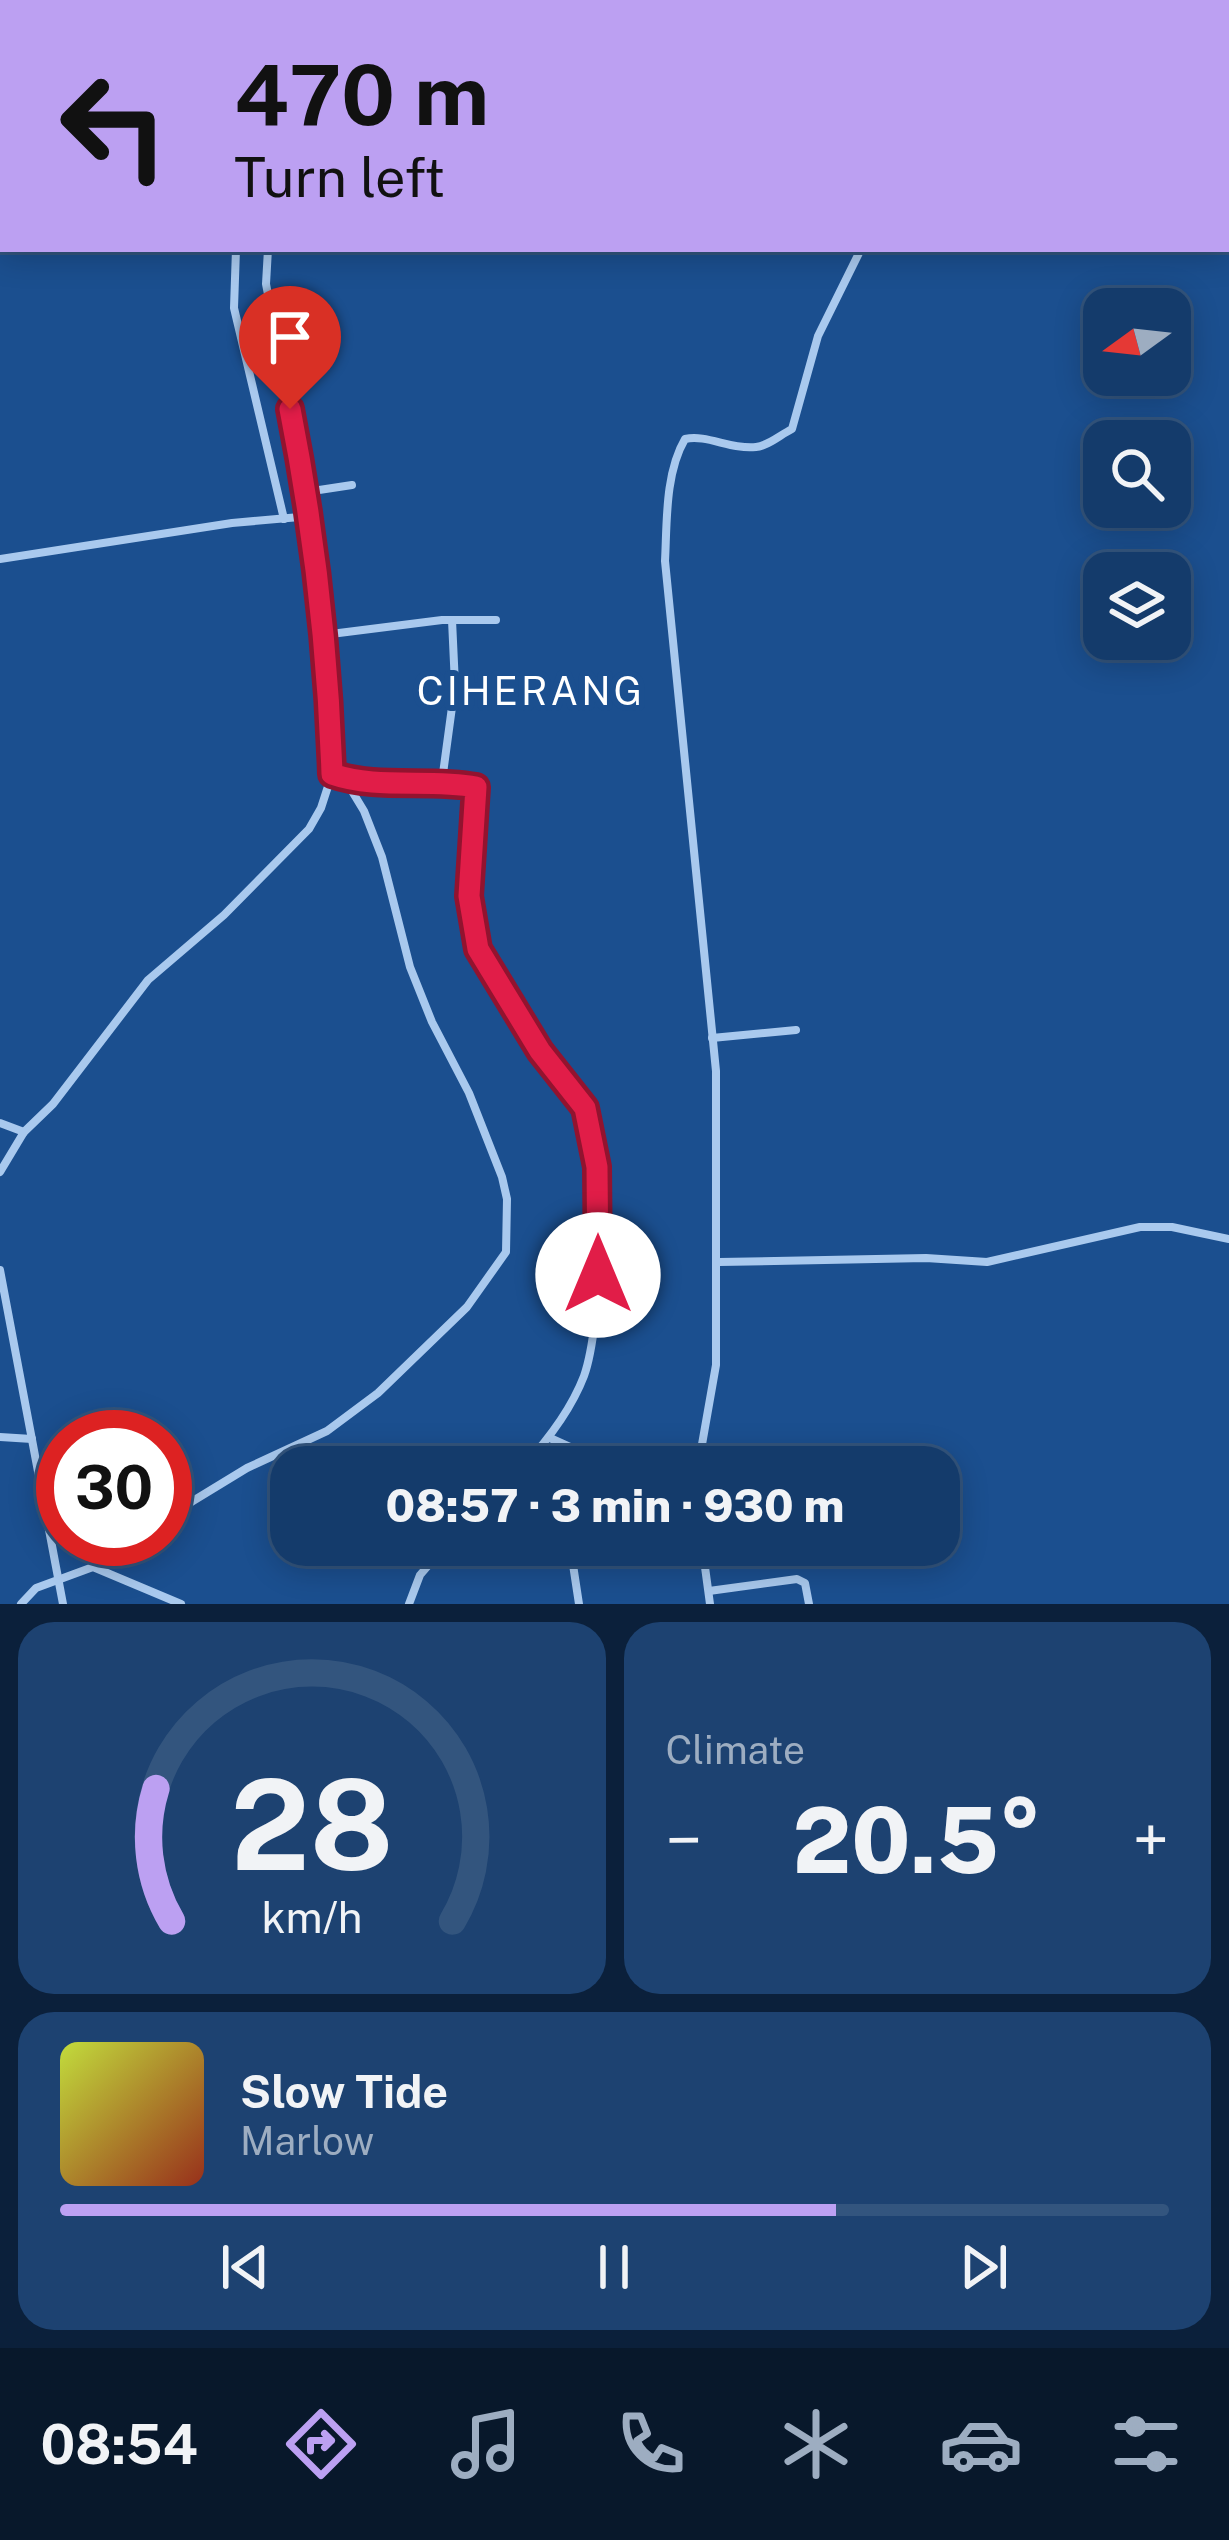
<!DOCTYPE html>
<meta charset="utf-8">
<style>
:root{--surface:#143b6b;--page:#1d4271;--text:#f1f3f6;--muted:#9dadc1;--line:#33557e;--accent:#bca0f2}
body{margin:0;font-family:"Public Sans",sans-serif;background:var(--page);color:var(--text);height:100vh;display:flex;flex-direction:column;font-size:45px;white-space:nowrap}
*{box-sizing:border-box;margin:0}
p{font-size:39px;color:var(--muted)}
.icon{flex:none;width:66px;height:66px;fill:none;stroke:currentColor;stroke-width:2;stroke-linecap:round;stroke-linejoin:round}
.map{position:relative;height:1604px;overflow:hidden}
.drawer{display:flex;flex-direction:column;gap:18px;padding:18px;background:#0b203b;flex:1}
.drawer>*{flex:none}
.guide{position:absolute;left:0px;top:0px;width:1230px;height:252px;box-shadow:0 6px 30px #0003,0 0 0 3px var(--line);background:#bca0f2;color:#111;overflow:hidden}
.needle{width:78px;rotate:255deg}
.buttons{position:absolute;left:1083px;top:288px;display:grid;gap:24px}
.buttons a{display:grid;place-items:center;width:108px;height:108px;border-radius:24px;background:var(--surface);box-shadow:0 6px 30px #0003,0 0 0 3px var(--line);font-size:60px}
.speed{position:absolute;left:36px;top:1410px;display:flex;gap:24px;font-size:60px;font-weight:700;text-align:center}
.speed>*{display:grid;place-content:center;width:156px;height:156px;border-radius:50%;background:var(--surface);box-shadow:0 6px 30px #0003,0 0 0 3px var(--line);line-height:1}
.speed .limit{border:18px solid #d22;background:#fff;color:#111}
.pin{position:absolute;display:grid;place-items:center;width:102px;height:102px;color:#fff;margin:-123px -51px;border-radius:50% 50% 50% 0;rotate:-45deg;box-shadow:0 0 12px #0007}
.pin .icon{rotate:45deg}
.me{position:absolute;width:132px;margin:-66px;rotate:0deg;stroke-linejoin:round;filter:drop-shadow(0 0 9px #0008)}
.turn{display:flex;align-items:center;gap:42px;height:252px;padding:0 36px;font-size:54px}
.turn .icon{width:156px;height:156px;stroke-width:2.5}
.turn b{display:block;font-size:84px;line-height:102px}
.big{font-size:90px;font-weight:800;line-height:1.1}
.drawer .card{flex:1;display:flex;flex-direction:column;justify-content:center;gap:18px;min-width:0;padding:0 42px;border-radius:36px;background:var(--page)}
.drawer .dial{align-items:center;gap:0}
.dial svg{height:312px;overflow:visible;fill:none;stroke:var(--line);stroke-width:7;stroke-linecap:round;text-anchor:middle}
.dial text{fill:var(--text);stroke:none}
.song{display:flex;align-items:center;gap:36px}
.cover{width:144px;height:144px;border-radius:18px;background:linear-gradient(135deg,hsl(70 70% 55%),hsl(10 70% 35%))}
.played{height:12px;border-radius:6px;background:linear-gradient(90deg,var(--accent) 70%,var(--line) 70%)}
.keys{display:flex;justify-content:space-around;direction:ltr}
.heat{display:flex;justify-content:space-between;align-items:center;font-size:66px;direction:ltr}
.drawer .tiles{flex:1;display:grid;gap:18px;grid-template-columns:1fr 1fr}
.card:last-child{grid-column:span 2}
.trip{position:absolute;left:270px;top:1446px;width:690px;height:120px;border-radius:36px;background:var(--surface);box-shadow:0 6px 30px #0003,0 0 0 3px var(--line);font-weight:800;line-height:120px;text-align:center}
.dock{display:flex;height:192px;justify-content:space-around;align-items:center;background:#08182b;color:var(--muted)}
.dock .icon{width:84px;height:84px}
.dock .selected{color:var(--accent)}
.dock b{font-size:54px;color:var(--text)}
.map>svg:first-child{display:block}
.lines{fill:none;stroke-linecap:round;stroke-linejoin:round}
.street{stroke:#a9c9ee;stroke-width:8}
.route-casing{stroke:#92132f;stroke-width:30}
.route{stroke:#e11d48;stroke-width:21}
.labels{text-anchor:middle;stroke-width:12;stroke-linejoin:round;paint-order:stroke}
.quarter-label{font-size:39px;letter-spacing:3px;fill:#fff;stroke:#1b4f8f}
</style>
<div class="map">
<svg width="1229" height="1604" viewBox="0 0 1229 1604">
<rect width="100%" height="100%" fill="#1b4f8f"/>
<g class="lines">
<!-- street -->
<g class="street">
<path d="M72,0v3"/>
<path d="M103,0v3"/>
<path d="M279,0v3"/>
<path d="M580,0l36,3"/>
<path d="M917,0l1,3"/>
<path d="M1194,0l2,3"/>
<path d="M535,3l9,-3"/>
<path d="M667,3l18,-3"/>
<path d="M1208,3l1,-3"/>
<path d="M1227,29h2"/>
<path d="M236,249l-2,59 50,211"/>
<path d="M306,492l46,-7"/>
<path d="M0,559l232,-36 79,-7"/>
<path d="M323,635l119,-15h54"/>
<path d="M332,774c46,16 96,4 144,13 -4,51 -13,105 1,155 8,32 45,84 65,111 14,19 34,37 44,59 22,47 16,214 -2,264 -13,34 -37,65 -61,91"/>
<path d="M442,781l13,-96 -3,-65"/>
<path d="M712,1038l84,-8"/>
<path d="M0,1123l24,9"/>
<path d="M0,1172l24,-40 29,-28 95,-124 76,-65 85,-86 12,-21 11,-34 -2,-77 -19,-181 -45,-232 2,-35"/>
<path d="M719,1262l207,-4 61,4 153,-35h32l57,12"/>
<path d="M0,1270l63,334"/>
<path d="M0,1437l32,2"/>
<path d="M550,1438l31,14 -2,15"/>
<path d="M698,1467l18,-102v-294l-51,-510c2,-38 0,-88 20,-122 22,-5 46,11 71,8 12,-1 24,-12 36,-18l26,-93 43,-87"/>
<path d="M165,1518l82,-50 80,-37 51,-38 89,-86 39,-55 1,-53 -5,-22 -33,-84 -37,-71 -22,-55 -28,-110 -18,-46 -20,-33"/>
<path d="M570,1545l9,59"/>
<path d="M702,1545l8,59"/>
<path d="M95,1566l39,-27"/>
<path d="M709,1591l88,-12 8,4 4,21"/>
<path d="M21,1604l15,-16 57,-21 88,37"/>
<path d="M409,1604l11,-29 26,-30"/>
</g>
</g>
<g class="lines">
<defs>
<path id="route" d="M290,409c24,121 38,242 42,365 46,16 96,4 144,13l-7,109 9,53 62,102 45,57 12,59 1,108"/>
</defs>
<!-- route casing -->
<use href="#route" class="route-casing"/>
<!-- route -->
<use href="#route" class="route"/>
</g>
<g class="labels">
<!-- quarter labels -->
<g class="quarter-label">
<text x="531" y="705">CIHERANG</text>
</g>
</g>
</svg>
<div class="buttons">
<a><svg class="needle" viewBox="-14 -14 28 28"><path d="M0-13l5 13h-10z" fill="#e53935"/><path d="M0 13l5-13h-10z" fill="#9dadc1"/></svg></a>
<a><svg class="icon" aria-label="search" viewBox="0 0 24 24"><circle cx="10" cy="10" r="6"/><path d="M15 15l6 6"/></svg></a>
<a><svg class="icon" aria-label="layers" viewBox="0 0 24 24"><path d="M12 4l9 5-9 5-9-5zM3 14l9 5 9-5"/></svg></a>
</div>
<div class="speed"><div class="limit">30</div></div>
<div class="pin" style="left:290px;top:409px;background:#d93025"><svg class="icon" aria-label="arrive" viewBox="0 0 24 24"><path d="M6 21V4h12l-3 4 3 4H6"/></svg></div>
<svg class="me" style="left:598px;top:1275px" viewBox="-20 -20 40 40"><circle r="19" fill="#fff"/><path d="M0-13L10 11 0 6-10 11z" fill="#e11d48"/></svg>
<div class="trip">08:57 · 3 min · 930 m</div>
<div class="guide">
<div class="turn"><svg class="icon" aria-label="left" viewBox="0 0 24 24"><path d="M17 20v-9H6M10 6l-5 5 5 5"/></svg><div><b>470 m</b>Turn left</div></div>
</div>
</div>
<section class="drawer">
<div class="tiles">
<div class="card dial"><svg viewBox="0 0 100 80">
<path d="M14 69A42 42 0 1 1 86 69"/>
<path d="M14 69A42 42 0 0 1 10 35" stroke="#bca0f2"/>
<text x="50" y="56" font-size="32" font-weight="700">28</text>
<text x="50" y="72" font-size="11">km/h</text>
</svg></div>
<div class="card"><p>Climate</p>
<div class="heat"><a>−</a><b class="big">20.5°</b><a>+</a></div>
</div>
<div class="card">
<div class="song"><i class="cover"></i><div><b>Slow Tide</b><p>Marlow</p></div></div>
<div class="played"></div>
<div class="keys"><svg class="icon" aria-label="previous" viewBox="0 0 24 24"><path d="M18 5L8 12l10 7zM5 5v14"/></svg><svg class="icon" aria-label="pause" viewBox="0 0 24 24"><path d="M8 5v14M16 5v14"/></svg><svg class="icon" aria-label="next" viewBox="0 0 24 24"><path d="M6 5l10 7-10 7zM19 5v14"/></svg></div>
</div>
</div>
</section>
<nav class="dock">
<b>08:54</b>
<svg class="icon selected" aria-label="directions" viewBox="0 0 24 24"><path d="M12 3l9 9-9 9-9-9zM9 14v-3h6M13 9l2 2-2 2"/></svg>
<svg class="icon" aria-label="music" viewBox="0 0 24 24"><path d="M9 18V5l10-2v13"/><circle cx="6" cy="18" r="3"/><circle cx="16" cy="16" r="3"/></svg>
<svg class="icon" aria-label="phone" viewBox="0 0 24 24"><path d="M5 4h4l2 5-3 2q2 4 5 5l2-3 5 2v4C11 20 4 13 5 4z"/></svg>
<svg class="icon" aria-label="climate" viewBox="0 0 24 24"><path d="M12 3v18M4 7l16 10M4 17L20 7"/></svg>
<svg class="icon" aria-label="car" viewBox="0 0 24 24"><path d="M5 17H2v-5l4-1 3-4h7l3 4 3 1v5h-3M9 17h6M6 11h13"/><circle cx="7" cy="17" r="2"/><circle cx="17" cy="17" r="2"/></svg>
<svg class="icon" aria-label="filters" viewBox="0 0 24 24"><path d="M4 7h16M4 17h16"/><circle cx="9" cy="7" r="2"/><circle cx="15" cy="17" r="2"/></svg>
</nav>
